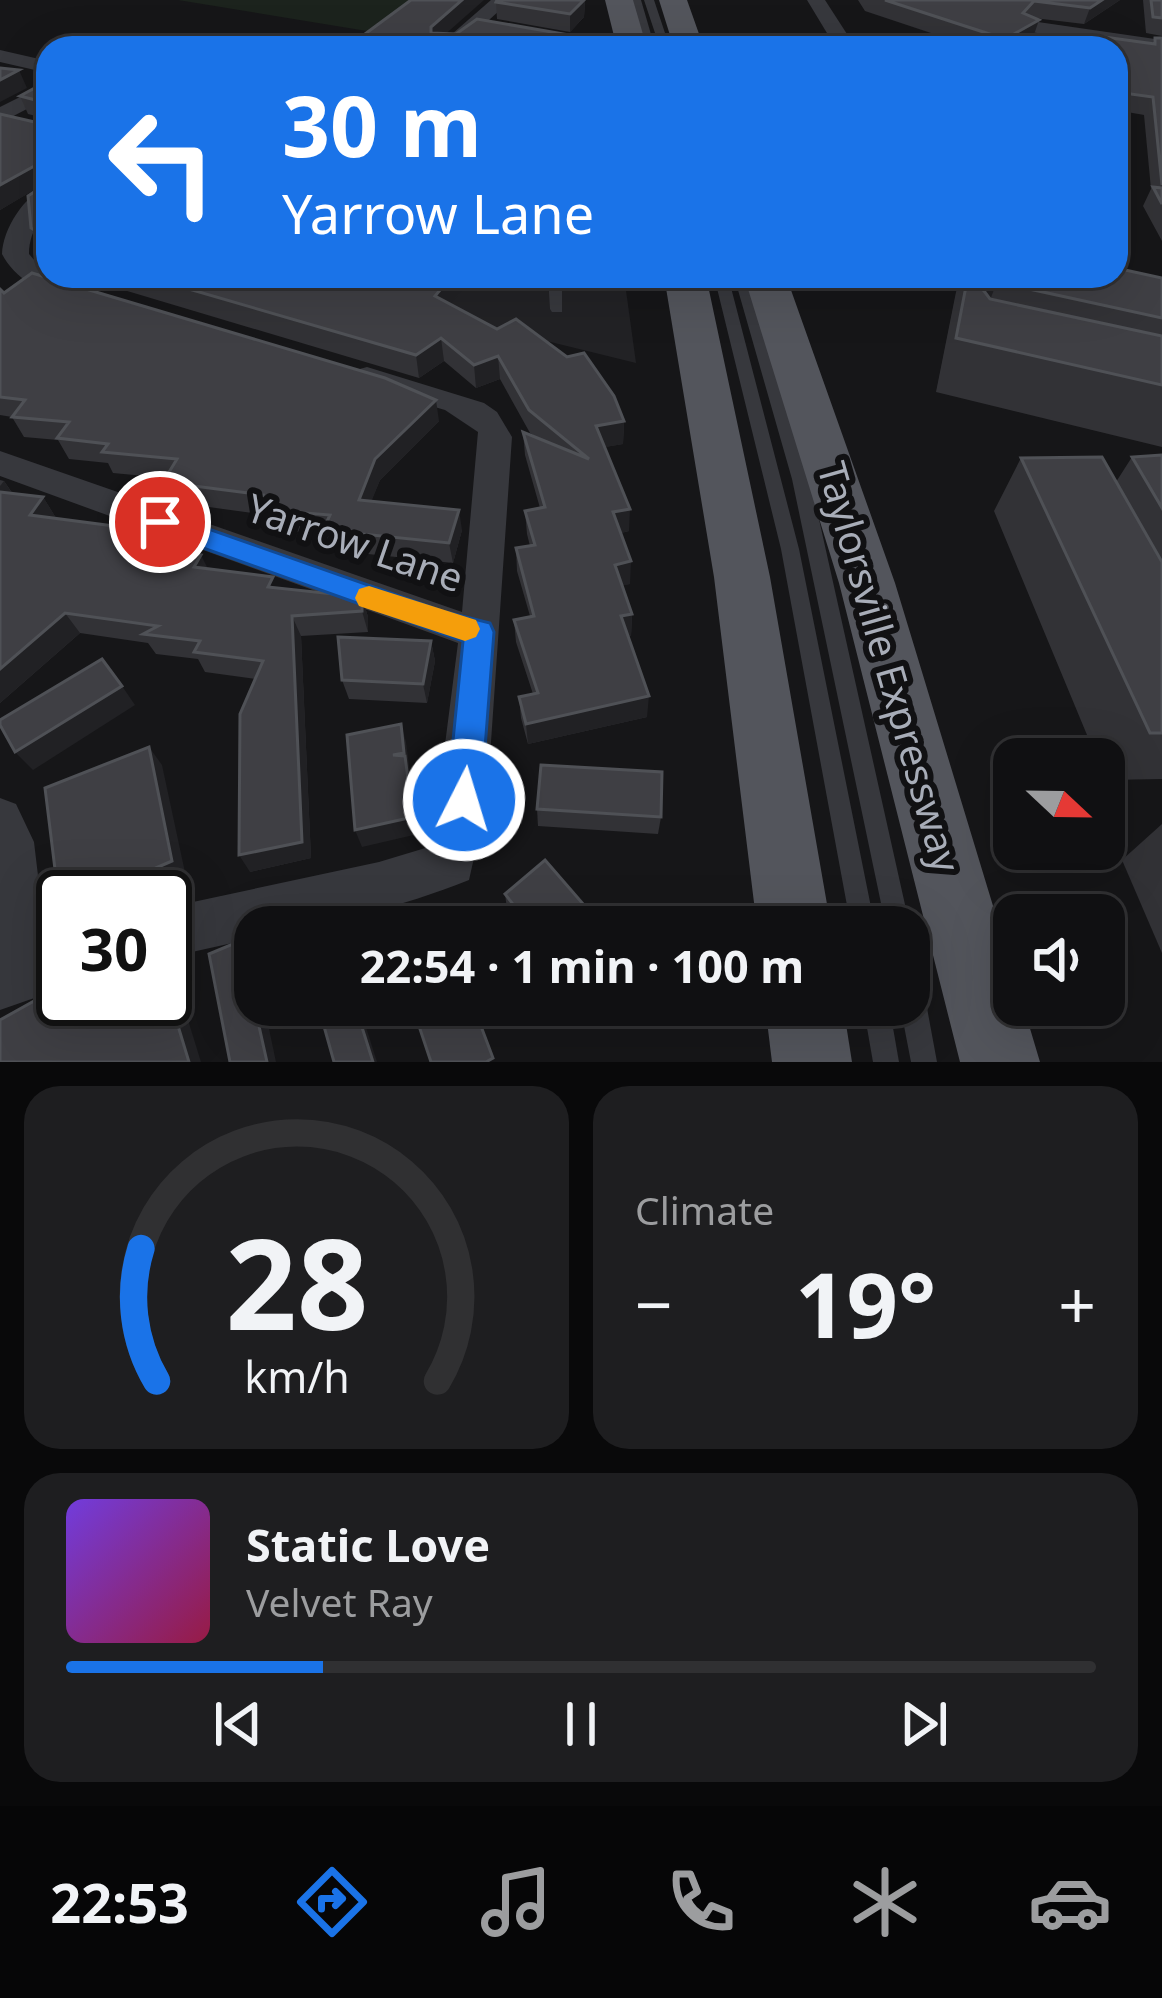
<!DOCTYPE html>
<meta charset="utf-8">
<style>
:root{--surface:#101012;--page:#1e1e20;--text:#f1f3f6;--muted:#9c9d9f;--line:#303032;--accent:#1a73e8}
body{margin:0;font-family:"Noto Sans",sans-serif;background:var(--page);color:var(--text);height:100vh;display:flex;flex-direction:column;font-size:45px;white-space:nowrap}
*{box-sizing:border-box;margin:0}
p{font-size:39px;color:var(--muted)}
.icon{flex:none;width:66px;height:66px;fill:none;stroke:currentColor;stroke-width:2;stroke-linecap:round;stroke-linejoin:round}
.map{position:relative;height:1062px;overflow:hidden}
.drawer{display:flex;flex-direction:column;gap:24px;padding:24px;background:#09090a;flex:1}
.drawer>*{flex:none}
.guide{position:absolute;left:36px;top:36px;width:1092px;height:252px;border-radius:36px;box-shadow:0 12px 48px #0002,0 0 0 3px var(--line);background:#1a73e8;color:#fff;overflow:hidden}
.needle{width:78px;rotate:112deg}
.fabs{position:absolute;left:993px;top:738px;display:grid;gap:24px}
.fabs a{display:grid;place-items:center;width:132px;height:132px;border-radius:24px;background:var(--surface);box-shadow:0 12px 48px #0002,0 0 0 3px var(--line);font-size:60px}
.speed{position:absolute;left:36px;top:870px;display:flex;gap:24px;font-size:60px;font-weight:700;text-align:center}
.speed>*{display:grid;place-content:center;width:156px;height:156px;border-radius:50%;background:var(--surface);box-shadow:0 12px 48px #0002,0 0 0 3px var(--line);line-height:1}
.speed .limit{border:6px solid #111;border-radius:18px;background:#fff;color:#111}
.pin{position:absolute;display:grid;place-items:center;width:102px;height:102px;color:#fff;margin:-51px;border:6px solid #fff;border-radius:50%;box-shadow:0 3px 12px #0007}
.me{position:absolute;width:132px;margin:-66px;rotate:5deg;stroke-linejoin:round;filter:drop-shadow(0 0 9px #0008)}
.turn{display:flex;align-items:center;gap:42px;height:252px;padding:0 48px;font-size:54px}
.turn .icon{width:156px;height:156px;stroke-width:2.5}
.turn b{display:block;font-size:84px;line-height:102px}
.big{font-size:90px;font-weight:700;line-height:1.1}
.drawer .widget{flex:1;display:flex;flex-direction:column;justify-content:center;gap:18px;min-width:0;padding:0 42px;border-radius:36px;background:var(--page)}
.drawer .dial{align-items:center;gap:0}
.dial svg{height:312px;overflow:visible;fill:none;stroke:var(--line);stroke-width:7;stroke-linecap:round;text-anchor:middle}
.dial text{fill:var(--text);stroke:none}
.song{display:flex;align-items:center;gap:36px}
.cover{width:144px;height:144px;border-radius:18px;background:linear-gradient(135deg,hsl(260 70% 55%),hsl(340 70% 35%))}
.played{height:12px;border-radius:6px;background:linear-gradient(90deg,var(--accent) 25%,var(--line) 25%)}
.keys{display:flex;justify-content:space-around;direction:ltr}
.heat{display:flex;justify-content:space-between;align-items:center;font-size:66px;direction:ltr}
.drawer .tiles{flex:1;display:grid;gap:24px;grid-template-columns:1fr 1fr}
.widget:last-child{grid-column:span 2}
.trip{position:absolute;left:234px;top:906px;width:696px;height:120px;border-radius:36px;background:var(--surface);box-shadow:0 12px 48px #0002,0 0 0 3px var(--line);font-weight:700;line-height:120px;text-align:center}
.menu{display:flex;height:192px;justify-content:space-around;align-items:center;background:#060607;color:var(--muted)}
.menu .icon{width:84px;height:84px}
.menu .current{color:var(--accent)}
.menu b{font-size:54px;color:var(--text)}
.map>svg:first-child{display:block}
.built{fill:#222225}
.green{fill:#1c231d}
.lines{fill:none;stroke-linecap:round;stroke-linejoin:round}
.lane{fill:#37383d;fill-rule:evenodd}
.street{fill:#37383d;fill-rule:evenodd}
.primary{fill:#53555c;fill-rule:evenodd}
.wall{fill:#323236}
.shaded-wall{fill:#212124}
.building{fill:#3f3f44;stroke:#4f5156;stroke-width:3}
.route{fill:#1a73e8;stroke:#114b97;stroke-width:3}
.slow{fill:#f59e0b}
.labels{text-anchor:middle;stroke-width:12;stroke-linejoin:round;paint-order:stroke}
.street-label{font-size:39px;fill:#a8adb8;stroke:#111113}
</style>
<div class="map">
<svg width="1162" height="1062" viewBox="0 0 1162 1062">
<rect width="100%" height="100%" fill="#161618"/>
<!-- built -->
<path class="built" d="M329,276h295l12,87 -316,-78z"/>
<!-- green -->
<path class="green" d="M178,0h247l-46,33z"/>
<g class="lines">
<!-- lane -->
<g class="lane">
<path d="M631,0h10l14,48h-10z"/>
<path d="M644,0h10l16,48h-10z"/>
<path d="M548,276h14v36h-10l-2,-3z"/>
<path d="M714,276h14l71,273 76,378h-24l-70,-378z"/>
<path d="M734,276h14l62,203 100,448 -1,3v-3h-23l-94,-448z"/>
<path d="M909,968l9,4 4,9 15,81h-26l-11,-57h9z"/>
<path d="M863,1005h26l10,57h-26z"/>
</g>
<!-- street -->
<g class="street">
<path d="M491,0h20l-53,48h-22z"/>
<path d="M807,0h18l31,48h-20z"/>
<path d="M1031,21l131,19v12l-138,-21 -2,-4z"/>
<path d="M0,50l48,11v12l-48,-11z"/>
<path d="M48,83v15l-48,25v-16z"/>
<path d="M48,187c0,29 -19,39 -19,67l19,22 34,8 4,6 -4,6c-30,6 -67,-16 -80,-42 1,-25 22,-59 46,-67z"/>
<path d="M367,367l117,36 13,9 15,25 -25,363 -18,80c-68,27 -141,47 -214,47v11l-90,20v-50l214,-46 53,-16 26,-203 -458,-167v-25l462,161 16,-180 -33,-22 -89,-26 -4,-7 4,-7z"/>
<path d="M0,798l16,6 18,38 12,101 17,-5v50l-63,22z"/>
</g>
<!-- primary -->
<g class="primary">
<path d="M605,0h28l14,48h-30z"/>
<path d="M659,0h28l17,48h-30z"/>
<path d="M664,276h42l64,301 61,350h-74l-43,-350z"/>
<path d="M744,276h42l109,307 119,392v30h9l17,57h-80l-121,-479z"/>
<path d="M765,1005h78l9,57h-80z"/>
</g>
</g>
<!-- wall -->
<g class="wall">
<path d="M585,0l-1,17 -14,15 -73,-13 -1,-17z"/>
<path d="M858,0h262l-36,24 -50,-6 5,2 -6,17 -20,11h-37l-111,-37z"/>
<path d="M1143,0h19v36l-16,-3z"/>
<path d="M1104,37l48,6 3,-5h7v203l-19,-35 8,-17 -7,-74 -28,-5v-62h-17z"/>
<path d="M48,73v181l-6,-3 -11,-23 9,-42 -40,24v-96l39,9 5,-5 -16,-4 -8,-18 22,-12z"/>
<path d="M77,276h397l-24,28 174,117 -1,23 -19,3 25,84 -8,2 9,51 -8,1 10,29 -1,22h-3l19,81 -119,27 -7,-26 -2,-21 14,-3 -17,-52 -2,-22 16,-4 -13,-45 -1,-23 14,-2 -3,-12 -2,-23 15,-3 -15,-53 -2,-23 13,5 -6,-4 -30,-54 -24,9 -32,-27 -25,17z"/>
<path d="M962,276l200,2v169l-226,-55 20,-100z"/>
<path d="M0,289l4,4 435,128 -59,59 -9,21 91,29 -9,33 -123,-13 -5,-16 -60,-5 -6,-15 -86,-12 -10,-20 3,-4 -53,-5 -5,-10 -39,-4 -11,-19 -34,-3 -12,-20 -12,-2z"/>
<path d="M1162,455v324l-56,1 -2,-21h-7l-103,-248 27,-53 95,24 16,-25z"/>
<path d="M0,480l4,1 9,13 30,3 13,21 107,33 45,18 69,19 85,9 6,20v15l-67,4 10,222 -61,14 6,-193 -51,-7 -7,-13 -42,-5 -8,-11 -68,-10 -80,70z"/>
<path d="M431,641l4,20 -8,42 -78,-4 -7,-19z"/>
<path d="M537,809l124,8 -3,17 -120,-8z"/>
<path d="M1162,824v129l-40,-93z"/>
<path d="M505,894l98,33h-82l-14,-18z"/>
<path d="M584,1005h27l-15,15z"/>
</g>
<!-- shaded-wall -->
<g class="shaded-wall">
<path d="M462,0h22l-51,45 -2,-18z"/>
<path d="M585,0l-1,17 -14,15v-18z"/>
<path d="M1102,0h18l-36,24 6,-16z"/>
<path d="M1039,20l-6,17 -20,11h-11l3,-9z"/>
<path d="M575,36v12h-10z"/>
<path d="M19,70l8,18 -27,14v-22z"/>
<path d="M38,164l8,19 -46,27v-25z"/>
<path d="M452,276h22l-36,43 -3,-23z"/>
<path d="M997,282l-21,54 8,-45z"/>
<path d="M441,338l3,23 -25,17 -3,-23z"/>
<path d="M498,356l2,23 -24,9 -2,-23z"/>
<path d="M436,400l3,21 -59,59 -16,40 -5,-20 16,-41z"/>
<path d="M624,421l-1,23 -28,5 1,-23z"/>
<path d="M4,481l14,21 -18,-4v-12z"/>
<path d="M43,497l13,21 -26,-3z"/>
<path d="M630,509l-1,22 -17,4 1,-23z"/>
<path d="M459,510l3,20 -9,33 -4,-20z"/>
<path d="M152,531l11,20 -22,-3z"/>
<path d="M201,555l10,20 -17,-8z"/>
<path d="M631,561l-1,23 -16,3 1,-22z"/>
<path d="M362,597l6,20v15l-6,-21z"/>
<path d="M65,613l15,20 -80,70v-34z"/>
<path d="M632,614l-1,22 -11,2 1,-22z"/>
<path d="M292,616l9,20 10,222 -61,14 -11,-17z"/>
<path d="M431,641l4,20 -8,42 -4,-19z"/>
<path d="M122,686l13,19 -102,65 -18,-18z"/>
<path d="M649,696l-2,21 -119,27 -2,-20z"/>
<path d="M401,724l5,18 12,92 -56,13 -7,-17 38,-75z"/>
<path d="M149,747l13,18 24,112 -46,20h-51z"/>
<path d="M240,941l13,14 2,11v39h9l12,57h-9z"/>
<path d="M165,970l10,8 26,84h-12l-24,-79z"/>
<path d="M52,991l20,13 7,29 -19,-12z"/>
<path d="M355,1005h4l18,57h-4z"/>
<path d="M599,1005h12l-15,15v-12z"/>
</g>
<!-- building -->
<g class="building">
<path d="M411,0h51l-31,27v6l25,1 21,-15 98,17 -10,12h-219z"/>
<path d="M497,0h87l-14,14 -74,-12z"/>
<path d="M885,0h217l-12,8 -56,-7 -11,12 16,7 -34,19z"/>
<path d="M1151,0h11v18l-9,-1z"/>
<path d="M1104,37l51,7v-6h7v147l-9,-88 -37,-5v-44h-13z"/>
<path d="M0,68l19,2 -19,10z"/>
<path d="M45,73h3v101l-6,-2 -4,-8 -38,21v-71l39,9 5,-5 -1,-16 -23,-6 22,-12z"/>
<path d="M42,172l6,3v64l-17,-11 -3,-32 12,-8z"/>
<path d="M1153,187l9,1v16z"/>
<path d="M1116,268l46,10v40l-165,-36 -13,9 6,8 172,37v49l-206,-47 12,-62h148z"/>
<path d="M32,273l353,105 51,22 -61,59 -16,41 100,10 -10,33 -126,-13 7,-15 -73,-6 6,-14 -100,-13 14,-23 -75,-7 6,-8 -51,-6 12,-16 -57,-5 13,-17 -25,-3v-108l4,4z"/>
<path d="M144,276h308l-17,20 62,33 19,-10 51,38 17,-4 30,43 10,25 -28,5 34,83 -17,3 18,49 -16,4 17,49 -11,2 28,80 -123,28 -7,-27 19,-4 -24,-73 20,-4 -18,-68 19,-3 -10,-34 20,-4 -22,-75 66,27 -60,-49 -31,-54 -24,9 -33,-27 -25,17z"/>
<path d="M1162,455v53l-30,-51z"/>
<path d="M1102,457l60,105v171h-12l-129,-275z"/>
<path d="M0,492l43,5 -13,18 122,16 -11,17 60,7 -7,12 79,10 -5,10 94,10v14l-70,5 10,226 -63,13 1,-141 23,-53 -69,-9 6,-11 -57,-7 15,-8 -93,-13 -65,56z"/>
<path d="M338,637l93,4 -8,43 -81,-4z"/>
<path d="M102,659l20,27 -107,66 -15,-27v-5z"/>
<path d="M401,724l3,29 -11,2 12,1 8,61 -58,13 -8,-95z"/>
<path d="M149,747l23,114 -83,36h-26v11l-3,2 -15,-122z"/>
<path d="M541,765l121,7 -1,45 -124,-8z"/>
<path d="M545,860l58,67h-72l-26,-33z"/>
<path d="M240,941l27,121h-37l-21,-108z"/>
<path d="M165,983l24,79h-189v-42l52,-29 8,30 39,-22h66z"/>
<path d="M318,1005h37l18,57h-39z"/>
<path d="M412,1005h61l20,53 -7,4h-55z"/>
</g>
<!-- route -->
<path class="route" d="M160,512l282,99 48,12 4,9 -13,168 -5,12 -12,4 -12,-4 -5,-12 16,-159 -313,-112 -4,-7 4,-7z"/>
<!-- slow -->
<path class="slow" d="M369,586l107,34 4,9 -4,8 -11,4 -106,-35 -4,-8 4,-9z"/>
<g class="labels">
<!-- street labels -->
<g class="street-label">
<text transform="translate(355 543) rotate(19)" y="14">Yarrow Lane</text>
<text transform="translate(889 667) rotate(74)" y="14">Taylorsville Expressway</text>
</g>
</g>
</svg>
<div class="fabs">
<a><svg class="needle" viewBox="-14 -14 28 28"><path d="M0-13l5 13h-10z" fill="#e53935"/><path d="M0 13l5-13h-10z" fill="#9c9d9f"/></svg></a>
<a><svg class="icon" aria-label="sound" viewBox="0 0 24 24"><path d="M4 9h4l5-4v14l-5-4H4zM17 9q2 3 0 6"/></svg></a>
</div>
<div class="speed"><div class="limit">30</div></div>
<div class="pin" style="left:160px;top:522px;background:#d93025"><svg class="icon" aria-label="arrive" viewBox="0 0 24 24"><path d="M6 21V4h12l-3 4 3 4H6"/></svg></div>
<svg class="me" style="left:464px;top:800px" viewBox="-20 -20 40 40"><circle r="17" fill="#1a73e8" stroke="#fff" stroke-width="3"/><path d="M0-11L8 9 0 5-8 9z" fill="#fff"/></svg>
<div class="trip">22:54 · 1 min · 100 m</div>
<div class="guide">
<div class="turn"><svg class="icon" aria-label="left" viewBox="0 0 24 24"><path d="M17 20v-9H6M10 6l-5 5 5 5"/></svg><div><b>30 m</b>Yarrow Lane</div></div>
</div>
</div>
<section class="drawer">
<div class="tiles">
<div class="widget dial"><svg viewBox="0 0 100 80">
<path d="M14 69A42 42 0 1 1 86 69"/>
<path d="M14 69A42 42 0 0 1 10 35" stroke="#1a73e8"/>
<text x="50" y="56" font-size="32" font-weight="700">28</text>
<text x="50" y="72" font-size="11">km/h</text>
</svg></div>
<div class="widget"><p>Climate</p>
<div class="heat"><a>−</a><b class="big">19°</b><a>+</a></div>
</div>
<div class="widget">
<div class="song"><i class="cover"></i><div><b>Static Love</b><p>Velvet Ray</p></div></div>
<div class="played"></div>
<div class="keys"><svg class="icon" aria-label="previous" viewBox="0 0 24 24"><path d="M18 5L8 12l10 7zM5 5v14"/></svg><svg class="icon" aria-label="pause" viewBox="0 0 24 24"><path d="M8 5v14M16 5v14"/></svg><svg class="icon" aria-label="next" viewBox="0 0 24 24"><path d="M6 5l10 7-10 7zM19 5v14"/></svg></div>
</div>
</div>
</section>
<nav class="menu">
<b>22:53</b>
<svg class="icon current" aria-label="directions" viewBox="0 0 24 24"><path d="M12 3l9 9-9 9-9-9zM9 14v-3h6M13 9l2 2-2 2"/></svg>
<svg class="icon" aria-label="music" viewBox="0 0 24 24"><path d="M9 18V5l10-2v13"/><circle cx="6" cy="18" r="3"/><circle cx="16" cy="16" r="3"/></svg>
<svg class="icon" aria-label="phone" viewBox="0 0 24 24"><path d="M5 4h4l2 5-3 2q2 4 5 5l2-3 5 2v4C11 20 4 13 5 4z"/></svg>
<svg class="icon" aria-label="climate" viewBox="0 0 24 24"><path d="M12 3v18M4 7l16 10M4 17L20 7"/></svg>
<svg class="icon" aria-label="car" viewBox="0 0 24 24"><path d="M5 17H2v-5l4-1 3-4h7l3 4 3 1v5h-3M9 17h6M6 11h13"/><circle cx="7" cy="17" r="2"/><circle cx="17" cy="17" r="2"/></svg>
</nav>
